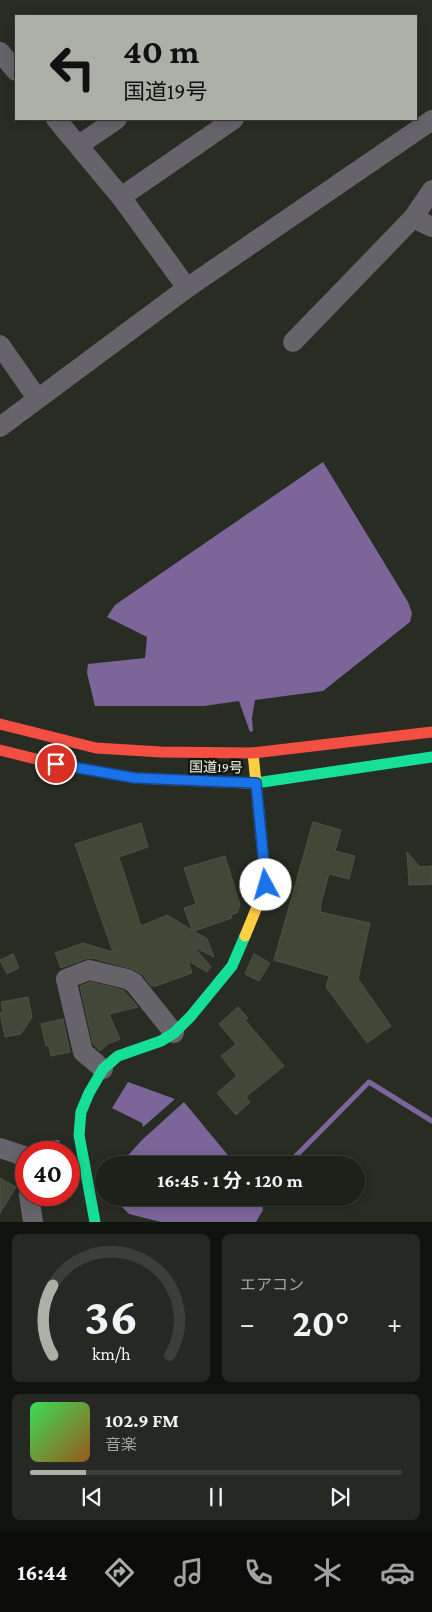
<!DOCTYPE html>
<html lang="ja">
<meta charset="utf-8">
<style>
:root{--surface:#1e211a;--page:#262923;--text:#f1f3f6;--muted:#a1a3a2;--line:#3c3e39;--accent:#abafa5}
body{margin:0;font-family:"Crimson Pro","Noto Sans JP",serif;background:var(--page);color:var(--text);height:100vh;display:flex;flex-direction:column;font-size:19px;white-space:nowrap}
*{box-sizing:border-box;margin:0}
p{font-size:16px;color:var(--muted)}
.icon{flex:none;width:28px;height:28px;fill:none;stroke:currentColor;stroke-width:2;stroke-linecap:round;stroke-linejoin:round}
.map{position:relative;height:1222px;overflow:hidden}
.side{display:flex;flex-direction:column;gap:12px;padding:12px;background:#10120e;flex:1}
.side>*{flex:none}
.banner{position:absolute;left:15px;top:15px;width:402px;height:105px;border-radius:0px;box-shadow:0 2px 12px #0003,0 0 0 1px var(--line);background:#abafa5;color:#111;overflow:hidden}
.speed{position:absolute;left:15px;top:1141px;display:flex;gap:10px;font-size:25px;font-weight:700;text-align:center}
.speed>*{display:grid;place-content:center;width:65px;height:65px;border-radius:50%;background:var(--surface);box-shadow:0 2px 12px #0003,0 0 0 1px var(--line);line-height:1}
.speed .limit{border:8px solid #d22;background:#fff;color:#111}
.pin{position:absolute;display:grid;place-items:center;width:42px;height:42px;color:#fff;margin:-21px;border:2px solid #fff;border-radius:50%;box-shadow:0 1px 5px #0007}
.me{position:absolute;width:55px;margin:-28px;rotate:354deg;stroke-linejoin:round;filter:drop-shadow(0 0 4px #0008)}
.turn{display:flex;align-items:center;gap:18px;height:105px;padding:0 25px;font-size:22px}
.turn .icon{width:65px;height:65px;stroke-width:2.5}
.turn b{display:block;font-size:35px;line-height:42px}
.big{font-size:38px;font-weight:700;line-height:1.1}
.side .tile{flex:1;display:flex;flex-direction:column;justify-content:center;gap:8px;min-width:0;padding:0 18px;border-radius:8px;background:var(--page)}
.side .dial{align-items:center;gap:0}
.dial svg{height:130px;overflow:visible;fill:none;stroke:var(--line);stroke-width:7;stroke-linecap:round;text-anchor:middle}
.dial text{fill:var(--text);stroke:none}
.song{display:flex;align-items:center;gap:15px}
.cover{width:60px;height:60px;border-radius:8px;background:linear-gradient(135deg,hsl(130 70% 55%),hsl(30 70% 35%))}
.played{height:5px;border-radius:2px;background:linear-gradient(90deg,var(--accent) 15%,var(--line) 15%)}
.keys{display:flex;justify-content:space-around;direction:ltr}
.heat{display:flex;justify-content:space-between;align-items:center;font-size:28px;direction:ltr}
.side .tiles{flex:1;display:grid;gap:12px;grid-template-columns:1fr 1fr}
.tile:last-child{grid-column:span 2}
.trip{position:absolute;left:95px;top:1156px;width:270px;height:50px;border-radius:25px;background:var(--surface);box-shadow:0 2px 12px #0003,0 0 0 1px var(--line);font-weight:700;line-height:50px;text-align:center}
.tab-bar{display:flex;height:80px;justify-content:space-around;align-items:center;background:#0c0d0a;color:var(--muted)}
.tab-bar .icon{width:35px;height:35px}
.tab-bar .selected{color:var(--accent)}
.tab-bar b{font-size:22px;color:var(--text)}
.map>svg:first-child{display:block}
.water{fill:#7c6699}
.lines{fill:none;stroke-linecap:round;stroke-linejoin:round}
.stream{stroke:#7c6699;stroke-width:5}
.building{fill:#424838;stroke:#4d5048}
.street{stroke:#66636a;stroke-width:20}
.fast{stroke:#16e098;stroke-width:11}
.slow{stroke:#ffcf43;stroke-width:11}
.jam{stroke:#f24e42;stroke-width:11}
.route-casing{stroke:#114b97;stroke-width:12}
.route{stroke:#1a73e8;stroke-width:9}
.labels{text-anchor:middle;stroke-width:5;stroke-linejoin:round;paint-order:stroke}
.street-label{font-size:14px;fill:#f1f6eb;stroke:#14170f}
</style>
<div class="map">
<svg width="432" height="1222" viewBox="0 0 432 1222">
<rect width="100%" height="100%" fill="#282c23"/>
<!-- water -->
<g class="water">
<path d="M323,462l85,140 4,11 -2,9 -87,69 -68,9 -3,18 1,13 -3,1 -11,-31 -35,5h-109l-8,-33 1,-9 57,-6 2,-21 -40,-20 8,-12z"/>
<path d="M128,1082l47,17 -32,28 -1,-4 -30,-15z"/>
<path d="M184,1102l52,63h-117l24,-26z"/>
<path d="M59,1140l3,12h-25l6,-10z"/>
<path d="M120,1198h140l3,12 -7,12h-95l-32,-8 -9,-9z"/>
</g>
<g class="lines">
<!-- stream -->
<path class="stream" d="M287,1165l82,-83 63,39"/>
</g>
<!-- building -->
<g class="building">
<path d="M313,822l28,8 -6,21 20,5 -6,23 -20,-5 -9,33h1l-1,5 50,11 -12,56 33,47 -24,17 -41,-56 3,-11 -55,-16z"/>
<path d="M141,823l7,24 -29,10 22,69 26,-11 25,15 -8,-22 12,-4 -12,-36 41,-12 15,49 -3,8 -6,2 1,3 -38,13 13,8 7,18 -20,-10 17,20 -4,5 -19,-11 4,12 -36,13h-5l-8,-11 -10,-6 -41,-11 -7,1 -24,9 -6,-15 28,-10 30,9 -38,-108z"/>
<path d="M407,852l13,15 12,-1v18l-23,1z"/>
<path d="M13,954l6,14 -12,6 -7,-14z"/>
<path d="M254,954l16,9 -11,18 -14,-7z"/>
<path d="M90,982l33,8 15,17 -29,7 11,25 -12,5 -8,7 -7,-7 -13,-58z"/>
<path d="M28,997l4,20 -11,17 -16,3 -5,-24 3,-1 -2,-10z"/>
<path d="M238,1007l10,11 -3,2 39,46 -38,31 4,5 -14,13 -19,-22 20,-17 -16,-20 15,-12 -17,-20z"/>
<path d="M63,1019l7,33 -19,4 -2,-10h-3l-5,-22z"/>
<path d="M0,1178l16,9 -16,26z"/>
</g>
<g class="lines">
<!-- street -->
<g class="street">
<path d="M0,52l16,19"/>
<path d="M56,119l65,78 66,91"/>
<path d="M79,145l38,-26"/>
<path d="M121,197l113,-78"/>
<path d="M413,218l19,9"/>
<path d="M293,342l120,-124 19,-28"/>
<path d="M0,345l37,53"/>
<path d="M0,427l187,-139 245,-168"/>
<path d="M103,1069l-20,-17 -17,-73 23,-9 38,9 7,4 40,50"/>
<path d="M0,1148l24,8 2,16"/>
<path d="M29,1195l4,27"/>
</g>
<!-- fast -->
<g class="fast">
<path d="M246,783h10l176,-26"/>
<path d="M95,1222l-16,-87 2,-23 8,-19 14,-24 15,-13 43,-15 13,-8 17,-17 41,-50 13,-30"/>
</g>
<!-- slow -->
<path class="slow" d="M245,936l21,-51 -13,-132"/>
<!-- jam -->
<g class="jam">
<path d="M0,724l96,24 65,4 92,1 179,-21"/>
<path d="M0,750l56,14 79,14 111,5"/>
</g>
</g>
<g class="lines">
<defs>
<path id="route" d="M56,764l79,14 121,5 10,102"/>
</defs>
<!-- route casing -->
<use href="#route" class="route-casing"/>
<!-- route -->
<use href="#route" class="route"/>
</g>
<g class="labels">
<!-- street labels -->
<g class="street-label">
<text transform="translate(216 767) rotate(1)" y="5">国道19号</text>
</g>
</g>
</svg>
<div class="speed"><div class="limit">40</div></div>
<div class="pin" style="left:56px;top:764px;background:#d93025"><svg class="icon" aria-label="arrive" viewBox="0 0 24 24"><path d="M6 21V4h12l-3 4 3 4H6"/></svg></div>
<svg class="me" style="left:266px;top:885px" viewBox="-20 -20 40 40"><circle r="19" fill="#fff"/><path d="M0-13L10 11 0 6-10 11z" fill="#1a73e8"/></svg>
<div class="trip">16:45 · 1 分 · 120 m</div>
<div class="banner">
<div class="turn"><svg class="icon" aria-label="left" viewBox="0 0 24 24"><path d="M17 20v-9H6M10 6l-5 5 5 5"/></svg><div><b>40 m</b>国道19号</div></div>
</div>
</div>
<section class="side">
<div class="tiles">
<div class="tile dial"><svg viewBox="0 0 100 80">
<path d="M14 69A42 42 0 1 1 86 69"/>
<path d="M14 69A42 42 0 0 1 14 26" stroke="#abafa5"/>
<text x="50" y="56" font-size="32" font-weight="700">36</text>
<text x="50" y="72" font-size="11">km/h</text>
</svg></div>
<div class="tile"><p>エアコン</p>
<div class="heat"><a>−</a><b class="big">20°</b><a>+</a></div>
</div>
<div class="tile">
<div class="song"><i class="cover"></i><div><b>102.9 FM</b><p>音楽</p></div></div>
<div class="played"></div>
<div class="keys"><svg class="icon" aria-label="previous" viewBox="0 0 24 24"><path d="M18 5L8 12l10 7zM5 5v14"/></svg><svg class="icon" aria-label="pause" viewBox="0 0 24 24"><path d="M8 5v14M16 5v14"/></svg><svg class="icon" aria-label="next" viewBox="0 0 24 24"><path d="M6 5l10 7-10 7zM19 5v14"/></svg></div>
</div>
</div>
</section>
<nav class="tab-bar">
<b>16:44</b>
<svg class="icon selected" aria-label="directions" viewBox="0 0 24 24"><path d="M12 3l9 9-9 9-9-9zM9 14v-3h6M13 9l2 2-2 2"/></svg>
<svg class="icon" aria-label="music" viewBox="0 0 24 24"><path d="M9 18V5l10-2v13"/><circle cx="6" cy="18" r="3"/><circle cx="16" cy="16" r="3"/></svg>
<svg class="icon" aria-label="phone" viewBox="0 0 24 24"><path d="M5 4h4l2 5-3 2q2 4 5 5l2-3 5 2v4C11 20 4 13 5 4z"/></svg>
<svg class="icon" aria-label="climate" viewBox="0 0 24 24"><path d="M12 3v18M4 7l16 10M4 17L20 7"/></svg>
<svg class="icon" aria-label="car" viewBox="0 0 24 24"><path d="M5 17H2v-5l4-1 3-4h7l3 4 3 1v5h-3M9 17h6M6 11h13"/><circle cx="7" cy="17" r="2"/><circle cx="17" cy="17" r="2"/></svg>
</nav>
